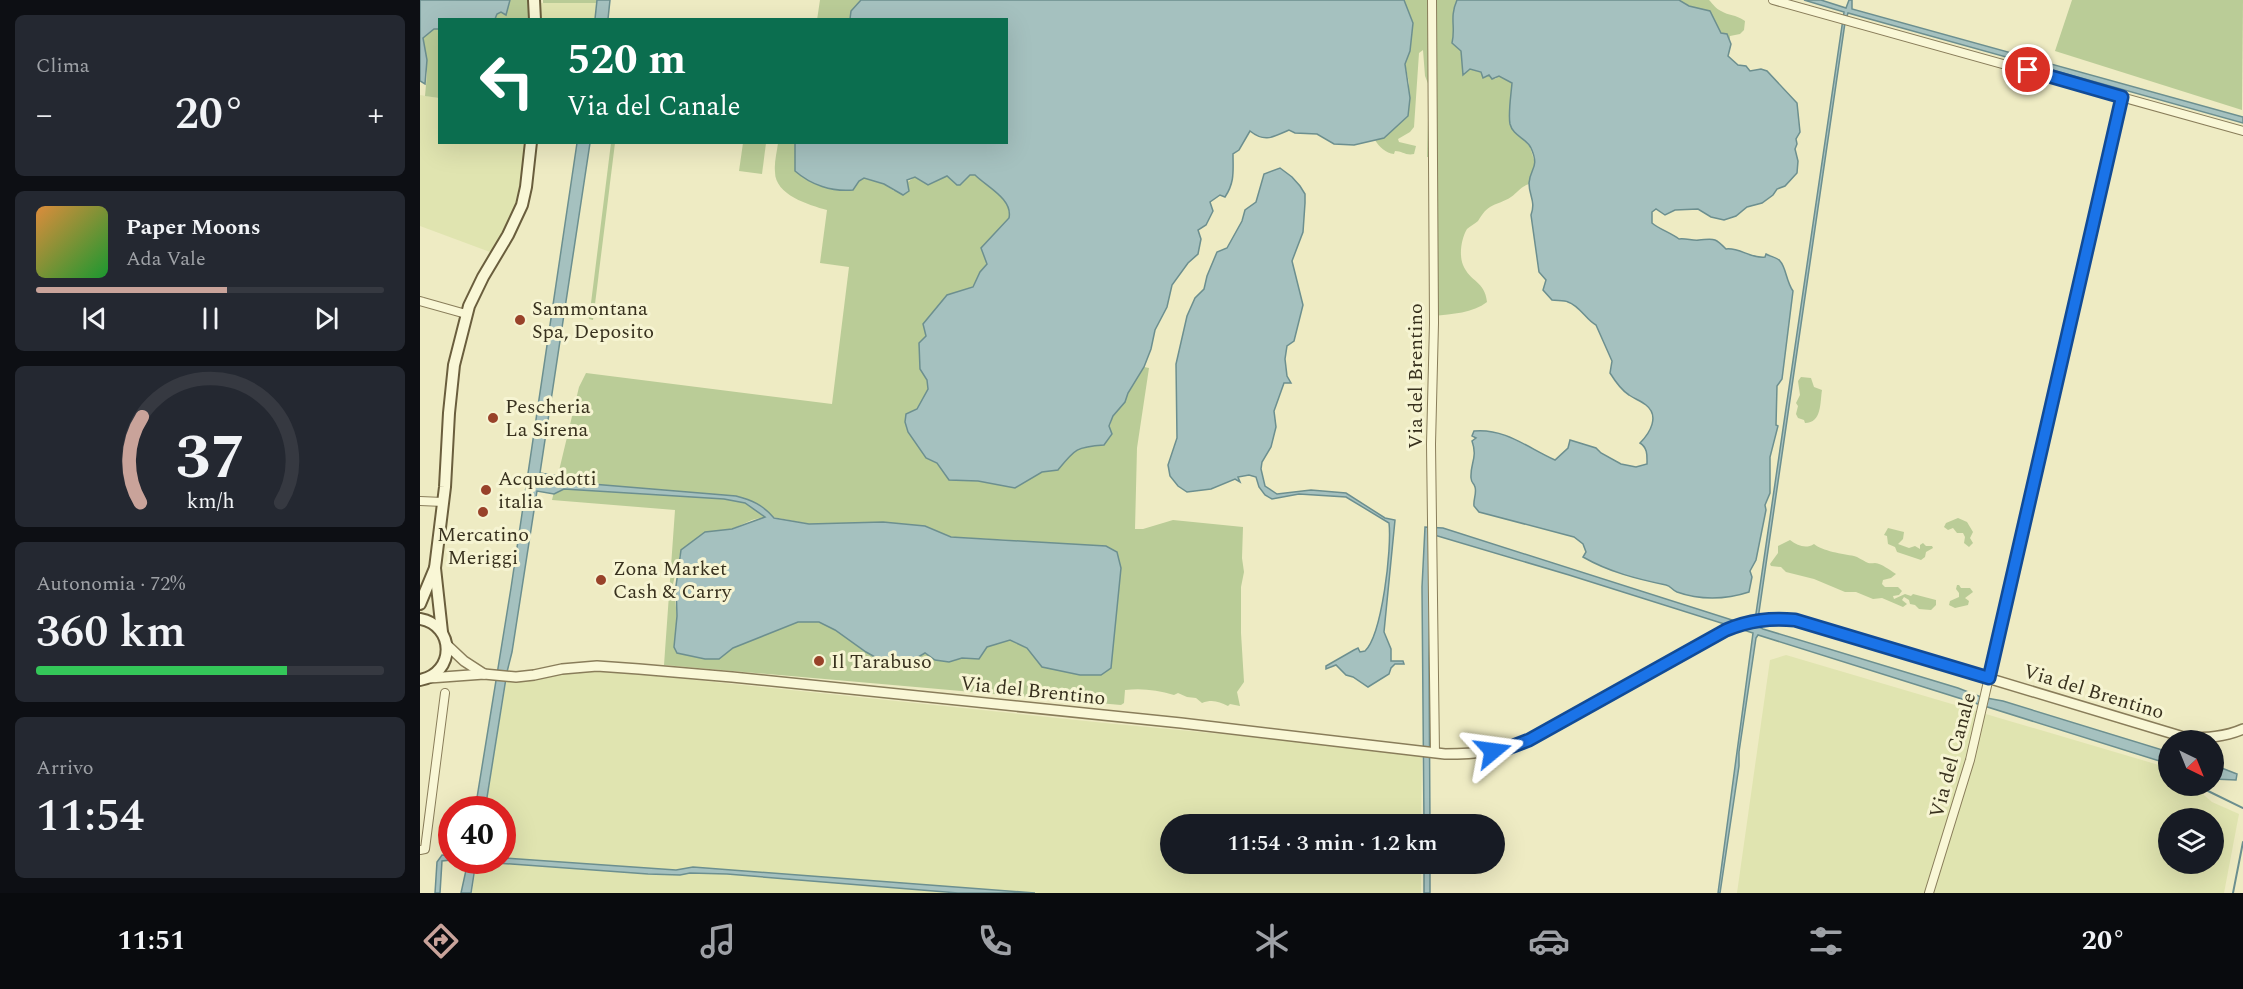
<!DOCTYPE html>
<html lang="it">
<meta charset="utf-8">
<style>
:root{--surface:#171b24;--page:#242831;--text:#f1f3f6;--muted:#9ea1a6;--line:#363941;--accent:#c9a39a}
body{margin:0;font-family:Spectral,serif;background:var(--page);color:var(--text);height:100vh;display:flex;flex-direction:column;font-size:22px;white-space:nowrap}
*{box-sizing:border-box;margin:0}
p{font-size:20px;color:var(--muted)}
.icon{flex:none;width:33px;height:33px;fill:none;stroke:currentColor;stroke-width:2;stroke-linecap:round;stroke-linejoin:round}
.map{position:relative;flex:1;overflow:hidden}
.drawer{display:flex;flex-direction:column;gap:15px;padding:15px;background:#0d0f14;width:420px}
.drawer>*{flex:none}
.top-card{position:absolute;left:18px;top:18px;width:570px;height:126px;border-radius:0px;box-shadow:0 6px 24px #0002;background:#0b6e4f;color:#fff;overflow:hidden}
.needle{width:39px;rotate:137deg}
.buttons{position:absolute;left:1738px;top:730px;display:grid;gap:12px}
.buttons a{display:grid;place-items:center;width:66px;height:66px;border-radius:50%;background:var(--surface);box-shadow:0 6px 24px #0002;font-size:30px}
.speed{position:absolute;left:18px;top:796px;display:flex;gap:12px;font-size:30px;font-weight:700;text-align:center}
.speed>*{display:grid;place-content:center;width:78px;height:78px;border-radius:50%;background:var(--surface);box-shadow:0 6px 24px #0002;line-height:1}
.speed .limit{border:9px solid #d22;background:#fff;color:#111}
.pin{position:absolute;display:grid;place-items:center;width:51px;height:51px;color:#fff;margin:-26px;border:3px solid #fff;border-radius:50%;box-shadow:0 2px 6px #0007}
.me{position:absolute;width:66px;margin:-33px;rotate:74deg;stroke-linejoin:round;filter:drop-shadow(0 0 4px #0008)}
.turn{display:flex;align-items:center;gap:21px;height:126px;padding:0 30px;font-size:27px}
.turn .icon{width:78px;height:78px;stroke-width:2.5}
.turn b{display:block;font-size:42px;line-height:51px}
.big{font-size:45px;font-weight:600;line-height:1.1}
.drawer .widget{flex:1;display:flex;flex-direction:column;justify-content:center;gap:9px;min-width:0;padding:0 21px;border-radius:9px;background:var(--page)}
.drawer .dial{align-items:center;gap:0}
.dial svg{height:156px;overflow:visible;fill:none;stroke:var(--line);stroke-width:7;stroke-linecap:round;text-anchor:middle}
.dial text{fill:var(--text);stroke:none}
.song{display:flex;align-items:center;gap:18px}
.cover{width:72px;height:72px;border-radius:9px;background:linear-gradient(135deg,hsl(30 70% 55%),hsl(130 70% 35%))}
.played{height:6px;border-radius:3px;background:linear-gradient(90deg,var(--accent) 55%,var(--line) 55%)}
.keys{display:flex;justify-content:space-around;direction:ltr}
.heat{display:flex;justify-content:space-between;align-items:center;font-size:33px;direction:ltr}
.charge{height:9px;border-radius:4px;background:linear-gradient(90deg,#34c759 72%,var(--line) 0)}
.trip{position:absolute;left:740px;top:814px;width:345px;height:60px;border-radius:30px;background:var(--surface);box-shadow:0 6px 24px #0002;font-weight:600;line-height:60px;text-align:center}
.menu{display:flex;height:96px;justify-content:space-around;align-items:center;background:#090b0e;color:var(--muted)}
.menu .icon{width:42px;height:42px}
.menu .current{color:var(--accent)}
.menu b{font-size:27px;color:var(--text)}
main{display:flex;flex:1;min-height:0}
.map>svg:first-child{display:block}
.farmland{fill:#e0e4b0;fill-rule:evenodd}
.green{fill:#bacc97;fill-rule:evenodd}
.water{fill:#a5c1bf;stroke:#6c8f8f;stroke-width:1.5}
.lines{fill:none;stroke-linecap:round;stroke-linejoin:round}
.stream{stroke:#6c8f8f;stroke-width:2}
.minor-casing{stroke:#897d5a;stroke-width:10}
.tertiary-casing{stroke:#897d5a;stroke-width:12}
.secondary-casing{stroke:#6a5e3d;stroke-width:14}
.minor{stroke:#f9f7d6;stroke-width:8}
.tertiary{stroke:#f9f7d6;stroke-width:9}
.secondary{stroke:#f9f7d6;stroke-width:10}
.route-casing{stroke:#114b97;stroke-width:15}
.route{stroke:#1a73e8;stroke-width:10}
.poi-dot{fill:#984229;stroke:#f6f4d2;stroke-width:2}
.labels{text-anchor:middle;stroke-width:6;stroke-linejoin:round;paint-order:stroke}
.poi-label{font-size:20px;fill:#38311e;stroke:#f6f4d2;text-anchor:start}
.street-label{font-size:20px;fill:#38311e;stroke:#f6f4d2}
</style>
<main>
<section class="drawer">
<div class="widget"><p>Clima</p>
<div class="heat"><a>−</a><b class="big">20°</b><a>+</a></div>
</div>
<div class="widget">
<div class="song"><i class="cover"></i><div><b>Paper Moons</b><p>Ada Vale</p></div></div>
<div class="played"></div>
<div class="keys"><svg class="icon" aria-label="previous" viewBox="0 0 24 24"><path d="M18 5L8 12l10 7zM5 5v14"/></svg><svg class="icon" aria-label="pause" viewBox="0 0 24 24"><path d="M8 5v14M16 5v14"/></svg><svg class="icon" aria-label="next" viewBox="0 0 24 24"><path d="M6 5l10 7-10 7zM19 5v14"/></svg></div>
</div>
<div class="widget dial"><svg viewBox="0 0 100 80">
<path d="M14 69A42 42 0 1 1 86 69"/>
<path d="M14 69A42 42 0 0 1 15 25" stroke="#c9a39a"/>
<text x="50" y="56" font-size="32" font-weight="700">37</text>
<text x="50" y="72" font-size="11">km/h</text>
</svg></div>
<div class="widget"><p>Autonomia · 72%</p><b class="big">360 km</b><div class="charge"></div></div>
<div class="widget"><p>Arrivo</p><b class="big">11:54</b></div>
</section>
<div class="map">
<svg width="1823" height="893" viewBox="0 0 1823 893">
<rect width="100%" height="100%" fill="#eeebc3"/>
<!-- farmland -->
<g class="farmland">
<path d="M114,3h63l-2,16h-60z"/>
<path d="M0,95l19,3 1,44 91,1 -5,44 -23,57 -13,8 -70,-26z"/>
<path d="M1366,655l383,113v18h27l2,4 14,12 27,12 -15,79h-487l33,-233zM1749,819h45v45h-45z"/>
<path d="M170,669l525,55 307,29 -1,72h-251v39h251v29h-949l5,-32h25v-51h-17l22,-133z"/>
</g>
<!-- green -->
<g class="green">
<path d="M90,0h24l1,19 -40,1 2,-6 4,-2 5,2z"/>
<rect x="123" y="0" width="54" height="3"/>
<path d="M400,0h41l-10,11 -1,8 -33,1z"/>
<path d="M984,0h53c-8,18 -1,27 -5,43l9,8 2,23 7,-5 20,6 5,4 4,-3 13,7 -2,32 7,18 13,14 6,19 -7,18c-9,3 -11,8 -18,13 -7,5 -15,6 -21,10 -6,4 -8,8 -12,14 -3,3 -8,5 -11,8 -6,10 -8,26 -4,36 7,17 22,16 24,37 -14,11 -35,12 -53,14l-2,-159h-5l2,-71 -4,-10 -2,-26 -4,3 -5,74 -4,5 -12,7 1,3 17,4 -2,8c-8,2 -12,-3 -19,-3l-1,3c-8,-1 -15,-7 -19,-14l9,-2 24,-22 1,-33 -4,-19 5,-13 3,-28z"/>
<path d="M1259,0h30c4,4 7,9 12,11 8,5 14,3 24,10l-1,9 -4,4 -10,2v4l-3,-6 -6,-1 -11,-22 -21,-5z"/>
<path d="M1652,0h171l-1,110 -187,-59z"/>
<path d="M14,29h5v69l-14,-2 2,-22 -4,-36z"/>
<path d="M191,143h4l-22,177 -4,-1z"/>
<path d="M323,143h23l-4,31 -23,-3z"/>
<path d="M358,143h17v28l25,15 39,-5 5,-3 20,6 10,7 21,-14 13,8 19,-9 10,9h3l10,-10h5c12,12 38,23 34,43l-28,30 6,16 -7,8 -7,15 -26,8 -24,29 3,12 -7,7 1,26 7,11 1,9 -11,20 3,39 6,10 11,5 12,16 29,2 37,7 27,-16 16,-2c17,-21 18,-23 46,-25l9,-29 12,-14 3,-9 16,-26 5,1 -12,80 -2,81h8l30,-9 70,7 -1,31 2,14 -3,15v46l3,49 -7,10 3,14 -10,-2 -2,2c-9,-4 -15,-7 -26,-3l-6,-5 -9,-1 -9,-4 -4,2c-17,-5 -32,-7 -49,-5l-1,13 -3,2 -457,-40 11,-155 -123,-10 27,-113 7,-14 246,31 17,-137 -29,-4 7,-53c-18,-5 -52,-15 -52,-38 -1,-10 2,-20 3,-29zM348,516l41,8 74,-2 42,4 26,11 60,3 107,57 -7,70h-69l-15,-19 -17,-9 -23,8 -8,12 -17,-1 -13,4 -14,-2 -10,-7 -17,10 -17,3 -25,-14 -31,-22 -16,-8h-21l-65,26 -14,11h-14l-28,-6 -3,-6 3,-31 -4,-32 8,-34 24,-18 27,-3 20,-9z"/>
<path d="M1381,377l10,1 3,9 8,3c-2,12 0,33 -17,33l-1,-3 -6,-2 -2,-4 2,-8 -2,-3 4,-8 -2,-14z"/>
<path d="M1538,518l9,4 6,10 -3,6 3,5 -4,4 -5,-4 1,-6 -2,-4h-6l-4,-5 -5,2 -4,-3 2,-4z"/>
<path d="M1468,528l16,4 -1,7 -5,5 11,4 6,-2 5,3v-4l3,-2 3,3h6l1,2 -7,4 -1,5 -4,3 -24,-8 -2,-5 -7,-3 -1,-8 -3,-1z"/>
<path d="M1370,540c8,6 16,9 24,4 8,7 29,10 40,12 4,1 8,4 12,6 3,2 6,1 9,1 7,1 15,7 21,11l-5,4 -8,2 -1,4 3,3h13l4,4 -3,4 -6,1 1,3 11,-5 6,2 2,-2 23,6v5l-5,5 -12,-1 -4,-4 -5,-1 -1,-4 -5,-3 -2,3 5,4 -4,3 -21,-9 -9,1 -17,-7h-11l-31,-13 -28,-7 -5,-5 -10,-1 -1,-2 8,-11v-7z"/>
<path d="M1537,585h2l2,3h9l3,4 -8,6 4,3 -1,4 -13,3 -6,-3 1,-4 9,-4v-4l-3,-4z"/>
</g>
<!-- water -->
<g class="water">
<path d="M0,0h90l-4,15 -5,-3 -4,2 -2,5 -55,1 -1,9h-5l-11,9 4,22 -2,24 -5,-3z"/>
<path d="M177,0h13l-2,19h-13z"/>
<path d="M441,0h543l9,23 -3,28 -5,13 5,34 -2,18 -24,22 -30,7 -20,-1 -17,-10 -22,-1 -6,-3c-16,7 -24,13 -39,1l-11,19 -6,4c0,17 2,28 -8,43l-5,-2 -10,7 3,9 -7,14 -8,5 3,9 -3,15 -10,9 -16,22 -5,22 -12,23 -4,19 -7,18 -16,26 -3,9 -12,14 -4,10 3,8 -8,11c-28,2 -29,4 -46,25l-16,2 -27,16 -37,-7 -29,-1 -12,-17 -11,-5 -18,-26 -3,-10 1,-8 11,-5 11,-20 -1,-9 -7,-11 -1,-26 7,-7 -3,-12 24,-29 26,-8 7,-15 7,-8 -6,-16 28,-30c4,-19 -22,-31 -34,-43h-5l-10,10h-3l-10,-9 -19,9 -13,-8 -8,3 2,11 -6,4 -19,-11 -20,-6 -5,3 -6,9c-21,2 -42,-5 -58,-19v-28l211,-1v-122l-156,-1 1,-8z"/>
<path d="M1037,0h222l10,6 21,5 11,22 6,1 4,10 -3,12 10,9 8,1 4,5 11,-2 6,2 30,32 3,29 -4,7 1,5 -2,5 3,12 -1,12 -12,13 -8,3 -4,6 -11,8 -15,4 -11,9 -12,4 -13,-3 -13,-8 -23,1 -10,5 -9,-6 -4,3v11c7,6 19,10 27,16 7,-1 14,2 20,1 15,-1 15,-3 27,9 13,-2 25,10 39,8l1,-3c5,3 11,3 14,7 6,6 6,20 13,30l-11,88 -5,7 -1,39 2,1 -8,31v36l-5,12 1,5 -10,50 -6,11 2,6 -3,15c-24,8 -50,8 -72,0 -5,-2 -6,-6 -11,-7 -29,-6 -57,-13 -83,-28l3,-5 -3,-8 -9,-7 -95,-25 -5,-6c-1,-6 3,-13 1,-19 -2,-6 -3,-2 -4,-9 -1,-15 7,-20 1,-37l4,-3 -4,-2 2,-5c31,-3 54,17 81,29l13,-12 2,-8 26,8 5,5 20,11 15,3 11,-3c0,-8 1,-16 -7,-21 10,-10 20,-27 6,-38 -5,-4 -11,-6 -17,-10 -8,-5 -14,-14 -19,-22l2,-12 -16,-36c-10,-5 -16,-19 -28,-23 -4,-2 -11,-1 -16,-2l-9,-10 3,-10 -7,-8 -8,-57c5,-14 -2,-19 -2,-32 1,-15 11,-15 2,-35 -5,-10 -18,-12 -21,-24 -2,-10 1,-29 2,-41l-13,-7 -7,3 -3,-4 -6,3 -2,-6 -11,-3 -7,6 -2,-24 -9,-8c4,-16 -3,-25 5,-43z"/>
<path d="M1384,0h17l25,8 3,-8h3v9l391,108v6l-395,-110 -3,10 -87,596 1,8 4,2 195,59 23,9 22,4 166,51v12l-411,-129 -2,3 -17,114v14l-19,127h-2l35,-260 -184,-58 -138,-41 -2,124 1,167h-6l-2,-238 3,-60 18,1 311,99 90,-615z"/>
<path d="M157,143h13l-50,330 18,3 10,6 168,14c16,4 27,9 38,22l35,6 74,-2 42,4 26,11 155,9 11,6 4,16 -10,100 -10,7h-21l-38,-8 -15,-19 -17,-8 -23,7 -8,12 -17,-1 -13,4 -14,-2 -10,-7 -17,10 -17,3 -25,-14 -31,-22 -16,-8h-21l-65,26 -14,11h-14l-28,-6 -3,-6 3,-31 -1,-30 5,-36 24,-18 27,-3 33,-12 -20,-14 -21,-4 -160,-10 -10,5 -17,-3 -25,161 -5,20 -22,138h-10l36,-222z"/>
<path d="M860,168l12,9 8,9 5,8v9l-2,29 -11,29 11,44 -9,36 -7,5 -2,13 2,17 4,7h-7l-10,28 2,16 -5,20 -9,15 -1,7 4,17 12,8 34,-4 35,3 39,25 10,2 -11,112 7,17v12h12l1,3h-9l-4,4 -2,6 -21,13 -15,-10 -7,-2 -10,-10 -10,4v-3l28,-16 4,-2 2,4 5,-1c17,-16 27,-103 24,-128l-43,-26 -47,-3 -27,5 -7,-4 -6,-8 -3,-10 -7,-2 -11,2 2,5 -5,-3 -24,10 -24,3 -9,-6 -8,-10 -2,-11 9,-27 -1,-74 11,-48 8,-18 9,-9 3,-13 10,-24 10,-4 15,-27 3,-11 11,-8 8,-28z"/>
<path d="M1794,765l23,9 -1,6 -22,-1z"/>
<path d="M22,855l9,1v4l-9,1 -2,32h-5l2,-31z"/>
<path d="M83,858l173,12 17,-3 342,26h-77l-231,-19 -37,-1 -10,2 -32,-1 -152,-11v-2h6z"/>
<path d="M48,861h8l-5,32h-10z"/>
<rect x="1004" y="864" width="6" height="29"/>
</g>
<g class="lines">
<!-- stream -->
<g class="stream">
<path d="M1784,786l2,4 37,18"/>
<path d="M1813,893l10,-51"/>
</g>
<defs>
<g id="minor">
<path d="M1012,0l2,323 -3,121 4,309"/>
<path d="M1353,0l470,131"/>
<path d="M0,301l46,13"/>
<path d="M0,501l23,1"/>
<path d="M0,850l5,-1 20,-156"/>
<path d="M1509,893l41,-133 152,-663"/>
</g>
<g id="tertiary">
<path d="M27,645l17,16 20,13"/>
<path d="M9,678l55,-4 32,3 18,-2 28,-6 35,-3 42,3 93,8 449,46 264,31c30,0 56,-2 84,-14l197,-110c24,-10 44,-12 69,-10l392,118c19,0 38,-1 56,-9"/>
</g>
<g id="secondary">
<path d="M114,0l1,20"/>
<path d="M0,604l15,-36"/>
<path d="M0,619c35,6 36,54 0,61"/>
<path d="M22,632l-7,-64 10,-81 4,-74 5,-48 15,-59 14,-29 25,-42 14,-30 4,-18 5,-45"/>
</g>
</defs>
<!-- minor casing -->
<use href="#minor" class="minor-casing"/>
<!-- tertiary casing -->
<use href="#tertiary" class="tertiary-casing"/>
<!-- secondary casing -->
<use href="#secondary" class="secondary-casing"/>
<!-- minor -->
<use href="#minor" class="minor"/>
<!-- tertiary -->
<use href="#tertiary" class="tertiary"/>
<!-- secondary -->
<use href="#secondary" class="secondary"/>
</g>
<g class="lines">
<defs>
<path id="route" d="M1073,751l15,-3 21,-8 197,-110c24,-10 44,-12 69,-10l194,58 133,-581 -94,-27"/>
</defs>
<!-- route casing -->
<use href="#route" class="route-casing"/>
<!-- route -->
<use href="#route" class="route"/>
</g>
<!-- markers -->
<g class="poi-dot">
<circle cx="100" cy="320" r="6"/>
<circle cx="73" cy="418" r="6"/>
<circle cx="66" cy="490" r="6"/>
<circle cx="63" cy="512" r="6"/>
<circle cx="181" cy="580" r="6"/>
<circle cx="399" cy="661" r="6"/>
</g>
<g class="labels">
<!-- poi labels -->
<g class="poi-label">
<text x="112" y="315">Sammontana<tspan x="112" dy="23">Spa, Deposito</tspan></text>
<text x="85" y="413">Pescheria<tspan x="85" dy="23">La Sirena</tspan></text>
<text x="78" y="485">Acquedotti<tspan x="78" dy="23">italia</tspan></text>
<text x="63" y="541" text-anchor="middle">Mercatino<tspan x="63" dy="23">Meriggi</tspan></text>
<text x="193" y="575">Zona Market<tspan x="193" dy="23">Cash &amp; Carry</tspan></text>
<text x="411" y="668">Il Tarabuso</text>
</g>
<!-- street labels -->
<g class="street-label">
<text transform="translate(995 376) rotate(-90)" y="7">Via del Brentino</text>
<text transform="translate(613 690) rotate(6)" y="7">Via del Brentino</text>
<text transform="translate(1674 691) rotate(17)" y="7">Via del Brentino</text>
<text transform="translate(1532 755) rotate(-75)" y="7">Via del Canale</text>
</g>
</g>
</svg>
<div class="buttons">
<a><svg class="needle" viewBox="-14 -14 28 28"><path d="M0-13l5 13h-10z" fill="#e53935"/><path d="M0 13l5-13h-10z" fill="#9ea1a6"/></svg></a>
<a><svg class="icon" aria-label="layers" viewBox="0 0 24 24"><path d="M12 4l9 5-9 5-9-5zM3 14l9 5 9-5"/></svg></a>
</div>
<div class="speed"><div class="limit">40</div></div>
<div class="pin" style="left:1608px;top:70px;background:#d93025"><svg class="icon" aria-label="arrive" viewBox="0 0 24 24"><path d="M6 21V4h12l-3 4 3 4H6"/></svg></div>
<svg class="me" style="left:1073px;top:751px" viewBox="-20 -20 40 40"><path d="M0-17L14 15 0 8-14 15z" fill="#1a73e8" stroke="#fff" stroke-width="4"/></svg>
<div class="trip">11:54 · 3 min · 1.2 km</div>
<div class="top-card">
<div class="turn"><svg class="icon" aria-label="left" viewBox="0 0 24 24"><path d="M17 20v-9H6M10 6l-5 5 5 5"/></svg><div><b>520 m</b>Via del Canale</div></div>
</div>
</div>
</main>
<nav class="menu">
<b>11:51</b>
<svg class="icon current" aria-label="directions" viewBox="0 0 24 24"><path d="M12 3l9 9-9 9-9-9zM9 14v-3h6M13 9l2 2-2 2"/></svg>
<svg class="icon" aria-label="music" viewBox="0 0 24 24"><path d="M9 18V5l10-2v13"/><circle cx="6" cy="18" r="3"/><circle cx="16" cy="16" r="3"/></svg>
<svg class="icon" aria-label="phone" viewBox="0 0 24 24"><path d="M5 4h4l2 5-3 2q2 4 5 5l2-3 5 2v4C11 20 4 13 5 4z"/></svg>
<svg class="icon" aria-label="climate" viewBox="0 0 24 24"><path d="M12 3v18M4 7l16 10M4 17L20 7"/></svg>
<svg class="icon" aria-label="car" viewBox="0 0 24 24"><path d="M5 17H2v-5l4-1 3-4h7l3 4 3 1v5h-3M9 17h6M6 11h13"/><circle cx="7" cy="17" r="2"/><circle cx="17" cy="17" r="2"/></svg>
<svg class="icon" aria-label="filters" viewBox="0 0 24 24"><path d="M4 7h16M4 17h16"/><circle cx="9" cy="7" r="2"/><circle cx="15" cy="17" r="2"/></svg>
<b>20°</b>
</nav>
